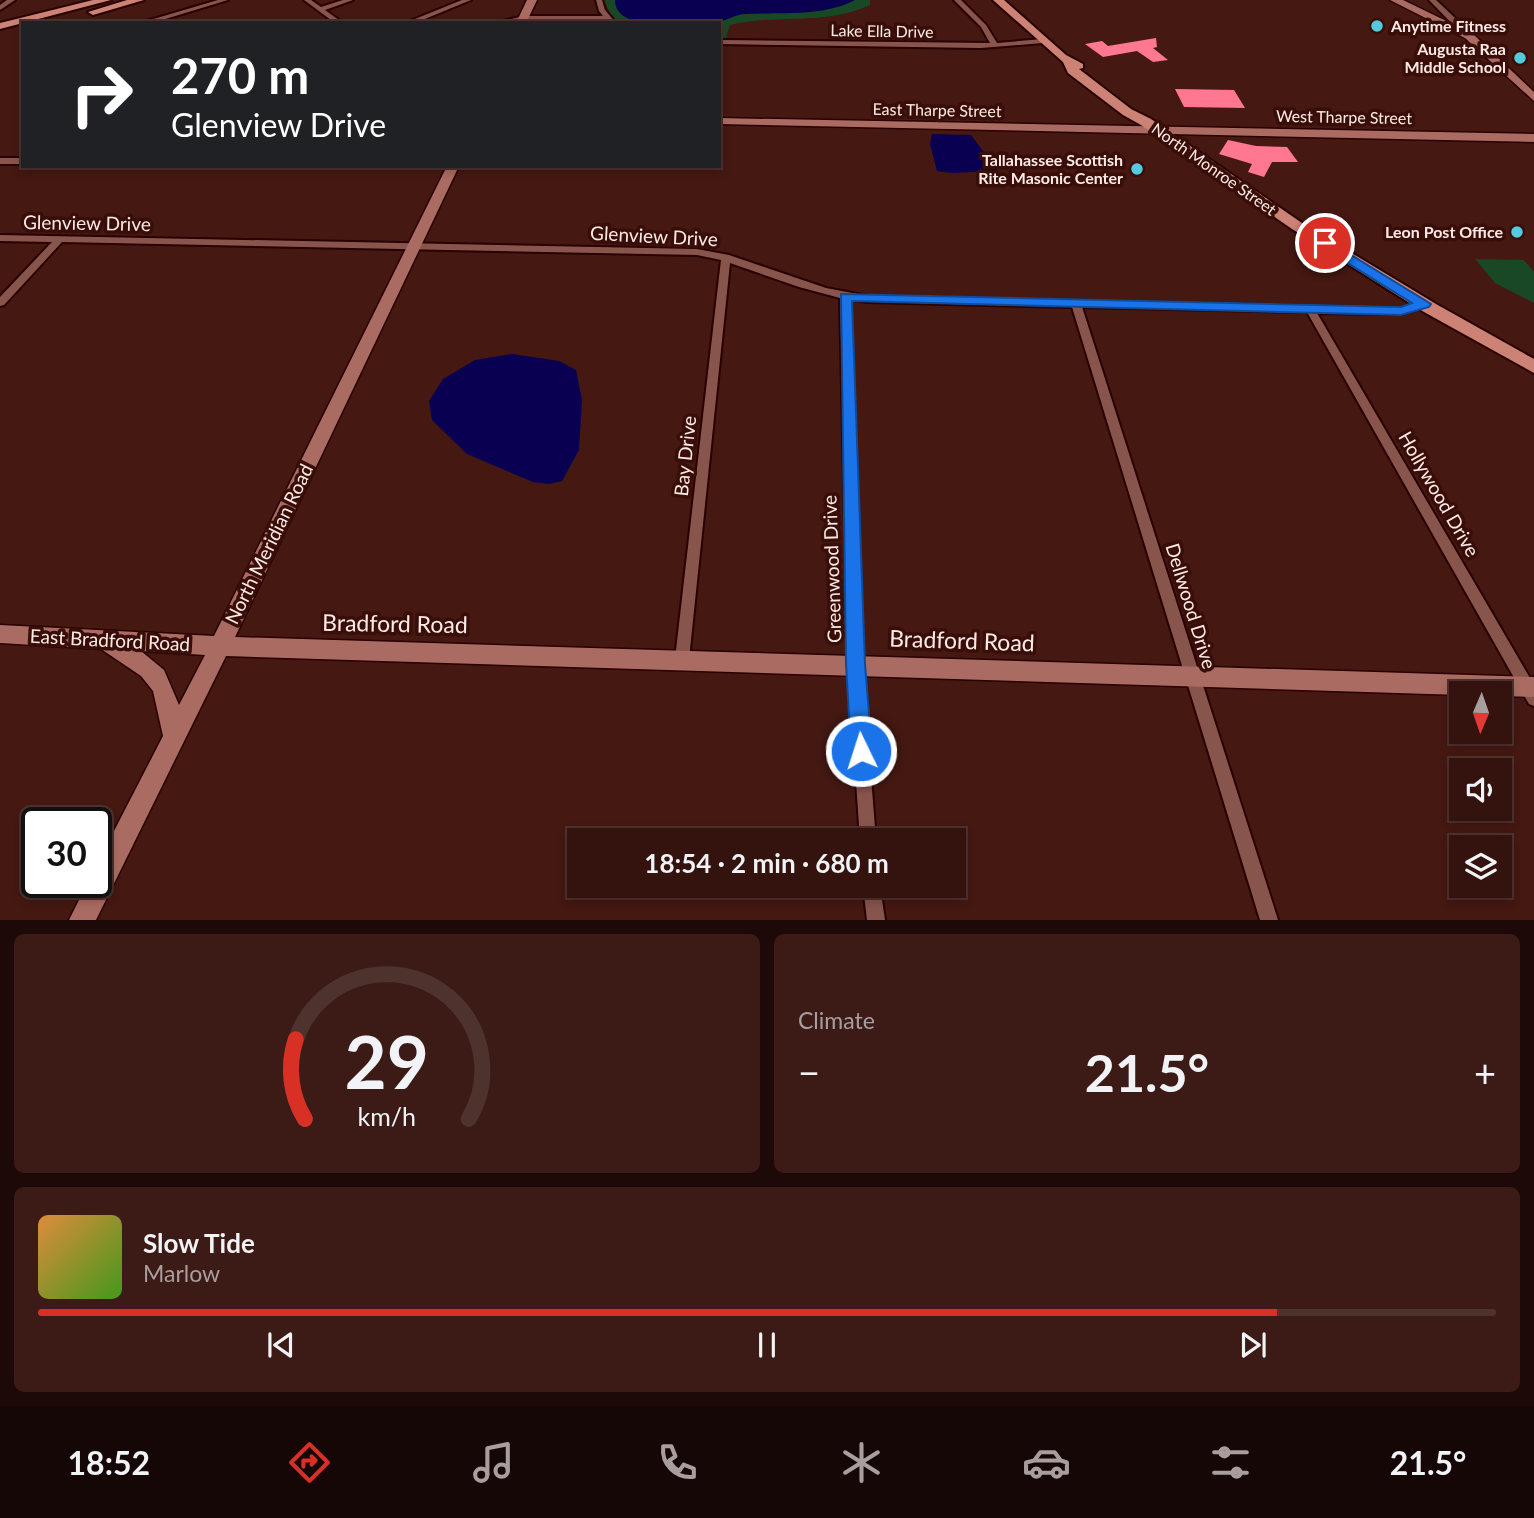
<!DOCTYPE html>
<meta charset="utf-8">
<style>
:root{--surface:#34120e;--page:#3c1b17;--text:#f1f3f6;--muted:#a99e9e;--line:#4e322e;--accent:#d93025}
body{margin:0;font-family:Lato,sans-serif;background:var(--page);color:var(--text);height:100vh;display:flex;flex-direction:column;font-size:26px;white-space:nowrap}
*{box-sizing:border-box;margin:0}
p{font-size:23px;color:var(--muted)}
.icon{flex:none;width:38px;height:38px;fill:none;stroke:currentColor;stroke-width:2;stroke-linecap:round;stroke-linejoin:round}
.map{position:relative;height:920px;overflow:hidden}
.drawer{display:flex;flex-direction:column;gap:14px;padding:14px;background:#1d0a08;flex:1}
.drawer>*{flex:none}
.guide{position:absolute;left:21px;top:21px;width:700px;height:147px;border-radius:0px;box-shadow:0 4px 10px #0003,0 0 0 2px var(--line);background:#202124;color:#fff;overflow:hidden}
.needle{width:46px;rotate:182deg}
.buttons{position:absolute;left:1449px;top:681px;display:grid;gap:14px}
.buttons a{display:grid;place-items:center;width:63px;height:63px;border-radius:0px;background:var(--surface);box-shadow:0 4px 10px #0003,0 0 0 2px var(--line);font-size:35px}
.speed{position:absolute;left:21px;top:807px;display:flex;gap:14px;font-size:35px;font-weight:700;text-align:center}
.speed>*{display:grid;place-content:center;width:91px;height:91px;border-radius:50%;background:var(--surface);box-shadow:0 4px 10px #0003,0 0 0 2px var(--line);line-height:1}
.speed .limit{border:4px solid #111;border-radius:10px;background:#fff;color:#111}
.pin{position:absolute;display:grid;place-items:center;width:60px;height:60px;color:#fff;margin:-30px;border:4px solid #fff;border-radius:50%;box-shadow:0 2px 7px #0007}
.me{position:absolute;width:77px;margin:-38px;rotate:356deg;stroke-linejoin:round;filter:drop-shadow(0 0 5px #0008)}
.turn{display:flex;align-items:center;gap:24px;height:147px;padding:0 35px;font-size:32px}
.turn .icon{width:91px;height:91px;stroke-width:2.5}
.turn b{display:block;font-size:49px;line-height:60px}
.big{font-size:52px;font-weight:700;line-height:1.1}
.drawer .tile{flex:1;display:flex;flex-direction:column;justify-content:center;gap:10px;min-width:0;padding:0 24px;border-radius:10px;background:var(--page)}
.drawer .dial{align-items:center;gap:0}
.dial svg{height:182px;overflow:visible;fill:none;stroke:var(--line);stroke-width:7;stroke-linecap:round;text-anchor:middle}
.dial text{fill:var(--text);stroke:none}
.song{display:flex;align-items:center;gap:21px}
.cover{width:84px;height:84px;border-radius:10px;background:linear-gradient(135deg,hsl(30 70% 55%),hsl(100 70% 35%))}
.played{height:7px;border-radius:4px;background:linear-gradient(90deg,var(--accent) 85%,var(--line) 85%)}
.keys{display:flex;justify-content:space-around;direction:ltr}
.heat{display:flex;justify-content:space-between;align-items:center;font-size:38px;direction:ltr}
.drawer .tiles{flex:1;display:grid;gap:14px;grid-template-columns:1fr 1fr}
.tile:last-child{grid-column:span 2}
.trip{position:absolute;left:567px;top:828px;width:399px;height:70px;border-radius:0px;background:var(--surface);box-shadow:0 4px 10px #0003,0 0 0 2px var(--line);font-weight:700;line-height:70px;text-align:center}
.dock{display:flex;height:112px;justify-content:space-around;align-items:center;background:#150706;color:var(--muted)}
.dock .icon{width:49px;height:49px}
.dock .selected{color:var(--accent)}
.dock b{font-size:32px;color:var(--text)}
.map>svg:first-child{display:block}
.green{fill:#184826}
.water{fill:#090052}
.building{fill:#ff7790}
.lines{fill:none;stroke-linecap:round;stroke-linejoin:round}
.street-casing{stroke:#290100;stroke-width:4}
.secondary-casing{stroke:#290100;stroke-width:3}
.primary-casing{stroke:#290100;stroke-width:4}
.street{fill:#88554d;fill-rule:evenodd}
.secondary{fill:#aa6c62;fill-rule:evenodd}
.primary{fill:#cc8376;fill-rule:evenodd}
.route{fill:#1a73e8;stroke:#114b97;stroke-width:2}
.poi-dot{fill:#54cade;stroke:#390e08;stroke-width:2.5}
.labels{text-anchor:middle;stroke-width:7;stroke-linejoin:round;paint-order:stroke}
.far-poi-label{font-size:16px;font-weight:bold;fill:#fdeae7;stroke:#390e08;text-anchor:end}
.far-street-label{font-size:16px;fill:#fdeae7;stroke:#390e08}
.street-label{font-size:19px;fill:#fdeae7;stroke:#390e08}
.near-street-label{font-size:23px;fill:#fdeae7;stroke:#390e08}
</style>
<div class="map">
<svg width="1534" height="920" viewBox="0 0 1534 920">
<rect width="100%" height="100%" fill="#451812"/>
<!-- green -->
<g class="green">
<path d="M604,0h266v5c-49,22 -93,8 -140,20l-4,13h-7v-15h-101l-6,-6z"/>
<path d="M1475,259l49,1 10,12v31l-39,-20z"/>
</g>
<!-- water -->
<g class="water">
<path d="M615,0h240c-32,17 -75,12 -111,14 -10,1 -16,6 -25,8 -9,3 -22,1 -32,1 -21,0 -72,6 -72,-23z"/>
<path d="M932,134l39,1 27,36 -47,2 -14,-2 -7,-27z"/>
<path d="M512,354l47,7 17,9 6,30 -3,50 -17,31 -13,3 -16,-2 -66,-28 -35,-34 -3,-19 14,-22 32,-19z"/>
</g>
<!-- building -->
<g class="building">
<path d="M1156,38l1,9 -4,1 15,12 -15,2 -16,-11 -34,6 -18,-13 17,-3 6,5z"/>
<path d="M1175,89l59,1 11,18 -61,-1z"/>
<path d="M1228,140l28,6 31,1 11,15h-26l-8,15 -16,-5 4,-8 -33,-10z"/>
</g>
<g class="lines">
<defs>
<g id="street">
<path d="M7,0h8l-15,10v-5z"/>
<path d="M218,0h10l-76,23h-12z"/>
<path d="M304,0h7l10,7 22,-7h10l-28,10 18,13h-8z"/>
<path d="M462,0h9l-56,23h-10z"/>
<path d="M596,0h6l3,10 11,13h-7l-2,-3 -28,2 -55,-2 -30,3 30,-7h79l-4,-5z"/>
<path d="M954,0h7l25,25 11,18 46,-4 4,2 -4,2 -62,5 -262,-4v-4l271,3 -9,-16z"/>
<path d="M1429,0h7l36,34v4h-6z"/>
<rect x="0" y="158" width="23" height="6"/>
<path d="M0,235l697,14 32,6 97,33 42,8 533,12 23,-7 4,1v4l-27,8 -84,-1 217,372v21l-5,-2 -222,-392 -225,-5 196,613h-18l-188,-613 -204,-5 -18,-2 12,364 14,176h-16l-12,-176 -8,-366 -41,-11 -69,-24 -41,396 -2,5 -5,2 -5,-2 -2,-5 46,-399 -24,-5 -635,-13 -58,63 -4,1v-9l52,-55 -52,-1z"/>
<path d="M863,886h17l5,34h-18z"/>
</g>
<g id="secondary">
<path d="M527,0h10l-11,23h-10z"/>
<path d="M1390,0h13l70,34 61,58v9l-69,-63z"/>
<path d="M719,118l815,16v8l-815,-18z"/>
<path d="M447,166h12l-224,471 1299,40v20l-34,-1v-3l-39,2 -1235,-39 -130,264h-27l19,-38h8v-16l67,-130 -10,-45 -12,-15 -40,-27 -101,-6v-18l214,11zM141,651l64,4 -26,50 -15,-35z"/>
</g>
<g id="primary">
<path d="M93,0h18l-111,29v-6z"/>
<path d="M127,0h17l-51,15 -5,-3z"/>
<path d="M993,0h11l62,55 17,9v4l-4,1 52,40 20,10 151,104 134,81 98,55v14l-110,-61 -132,-83 -151,-104 -18,-10 -55,-42 -5,-11z"/>
</g>
</defs>
<!-- street casing -->
<use href="#street" class="street-casing"/>
<!-- secondary casing -->
<use href="#secondary" class="secondary-casing"/>
<!-- primary casing -->
<use href="#primary" class="primary-casing"/>
<!-- street -->
<use href="#street" class="street"/>
<!-- secondary -->
<use href="#secondary" class="secondary"/>
<!-- primary -->
<use href="#primary" class="primary"/>
</g>
<!-- route -->
<path class="route" d="M1325,239l106,65 -2,3 -28,8 -549,-14 13,363 7,87 -3,7 -8,3 -7,-3 -3,-7 -5,-87 -5,-370 560,13 11,-4 -92,-57 -1,-3z"/>
<!-- markers -->
<g class="poi-dot">
<circle cx="1377" cy="26" r="7"/>
<circle cx="1520" cy="58" r="7"/>
<circle cx="1137" cy="169" r="7"/>
<circle cx="1517" cy="232" r="7"/>
</g>
<g class="labels">
<!-- far-poi labels -->
<g class="far-poi-label">
<text x="1391" y="32" text-anchor="start">Anytime Fitness</text>
<text x="1506" y="55">Augusta Raa<tspan x="1506" dy="18">Middle School</tspan></text>
<text x="1123" y="166">Tallahassee Scottish<tspan x="1123" dy="18">Rite Masonic Center</tspan></text>
<text x="1503" y="238">Leon Post Office</text>
</g>
<!-- far-street labels -->
<g class="far-street-label">
<text transform="translate(882 31) rotate(1)" y="6">Lake Ella Drive</text>
<text transform="translate(937 110) rotate(1)" y="6">East Tharpe Street</text>
<text transform="translate(1344 117) rotate(1)" y="6">West Tharpe Street</text>
<text transform="translate(1214 169) rotate(35)" y="6">North Monroe Street</text>
</g>
<!-- street labels -->
<g class="street-label">
<text transform="translate(87 223) rotate(1)" y="7">Glenview Drive</text>
<text transform="translate(654 236) rotate(3)" y="7">Glenview Drive</text>
<text transform="translate(685 456) rotate(-84)" y="7">Bay Drive</text>
<text transform="translate(1439 494) rotate(60)" y="7">Hollywood Drive</text>
<text transform="translate(269 544) rotate(-64)" y="7">North Meridian Road</text>
<text transform="translate(832 569) rotate(-92)" y="7">Greenwood Drive</text>
<text transform="translate(1191 606) rotate(73)" y="7">Dellwood Drive</text>
<text transform="translate(110 640) rotate(3)" y="7">East Bradford Road</text>
</g>
<!-- near-street labels -->
<g class="near-street-label">
<text transform="translate(395 624) rotate(1)" y="8">Bradford Road</text>
<text transform="translate(962 641) rotate(2)" y="8">Bradford Road</text>
</g>
</g>
</svg>
<div class="buttons">
<a><svg class="needle" viewBox="-14 -14 28 28"><path d="M0-13l5 13h-10z" fill="#e53935"/><path d="M0 13l5-13h-10z" fill="#a99e9e"/></svg></a>
<a><svg class="icon" aria-label="sound" viewBox="0 0 24 24"><path d="M4 9h4l5-4v14l-5-4H4zM17 9q2 3 0 6"/></svg></a>
<a><svg class="icon" aria-label="layers" viewBox="0 0 24 24"><path d="M12 4l9 5-9 5-9-5zM3 14l9 5 9-5"/></svg></a>
</div>
<div class="speed"><div class="limit">30</div></div>
<div class="pin" style="left:1325px;top:243px;background:#d93025"><svg class="icon" aria-label="arrive" viewBox="0 0 24 24"><path d="M6 21V4h12l-3 4 3 4H6"/></svg></div>
<svg class="me" style="left:861px;top:751px" viewBox="-20 -20 40 40"><circle r="17" fill="#1a73e8" stroke="#fff" stroke-width="3"/><path d="M0-11L8 9 0 5-8 9z" fill="#fff"/></svg>
<div class="trip">18:54 · 2 min · 680 m</div>
<div class="guide">
<div class="turn"><svg class="icon" aria-label="right" viewBox="0 0 24 24"><path d="M7 20v-9h11M14 6l5 5-5 5"/></svg><div><b>270 m</b>Glenview Drive</div></div>
</div>
</div>
<section class="drawer">
<div class="tiles">
<div class="tile dial"><svg viewBox="0 0 100 80">
<path d="M14 69A42 42 0 1 1 86 69"/>
<path d="M14 69A42 42 0 0 1 10 34" stroke="#d93025"/>
<text x="50" y="56" font-size="32" font-weight="700">29</text>
<text x="50" y="72" font-size="11">km/h</text>
</svg></div>
<div class="tile"><p>Climate</p>
<div class="heat"><a>−</a><b class="big">21.5°</b><a>+</a></div>
</div>
<div class="tile">
<div class="song"><i class="cover"></i><div><b>Slow Tide</b><p>Marlow</p></div></div>
<div class="played"></div>
<div class="keys"><svg class="icon" aria-label="previous" viewBox="0 0 24 24"><path d="M18 5L8 12l10 7zM5 5v14"/></svg><svg class="icon" aria-label="pause" viewBox="0 0 24 24"><path d="M8 5v14M16 5v14"/></svg><svg class="icon" aria-label="next" viewBox="0 0 24 24"><path d="M6 5l10 7-10 7zM19 5v14"/></svg></div>
</div>
</div>
</section>
<nav class="dock">
<b>18:52</b>
<svg class="icon selected" aria-label="directions" viewBox="0 0 24 24"><path d="M12 3l9 9-9 9-9-9zM9 14v-3h6M13 9l2 2-2 2"/></svg>
<svg class="icon" aria-label="music" viewBox="0 0 24 24"><path d="M9 18V5l10-2v13"/><circle cx="6" cy="18" r="3"/><circle cx="16" cy="16" r="3"/></svg>
<svg class="icon" aria-label="phone" viewBox="0 0 24 24"><path d="M5 4h4l2 5-3 2q2 4 5 5l2-3 5 2v4C11 20 4 13 5 4z"/></svg>
<svg class="icon" aria-label="climate" viewBox="0 0 24 24"><path d="M12 3v18M4 7l16 10M4 17L20 7"/></svg>
<svg class="icon" aria-label="car" viewBox="0 0 24 24"><path d="M5 17H2v-5l4-1 3-4h7l3 4 3 1v5h-3M9 17h6M6 11h13"/><circle cx="7" cy="17" r="2"/><circle cx="17" cy="17" r="2"/></svg>
<svg class="icon" aria-label="filters" viewBox="0 0 24 24"><path d="M4 7h16M4 17h16"/><circle cx="9" cy="7" r="2"/><circle cx="15" cy="17" r="2"/></svg>
<b>21.5°</b>
</nav>
